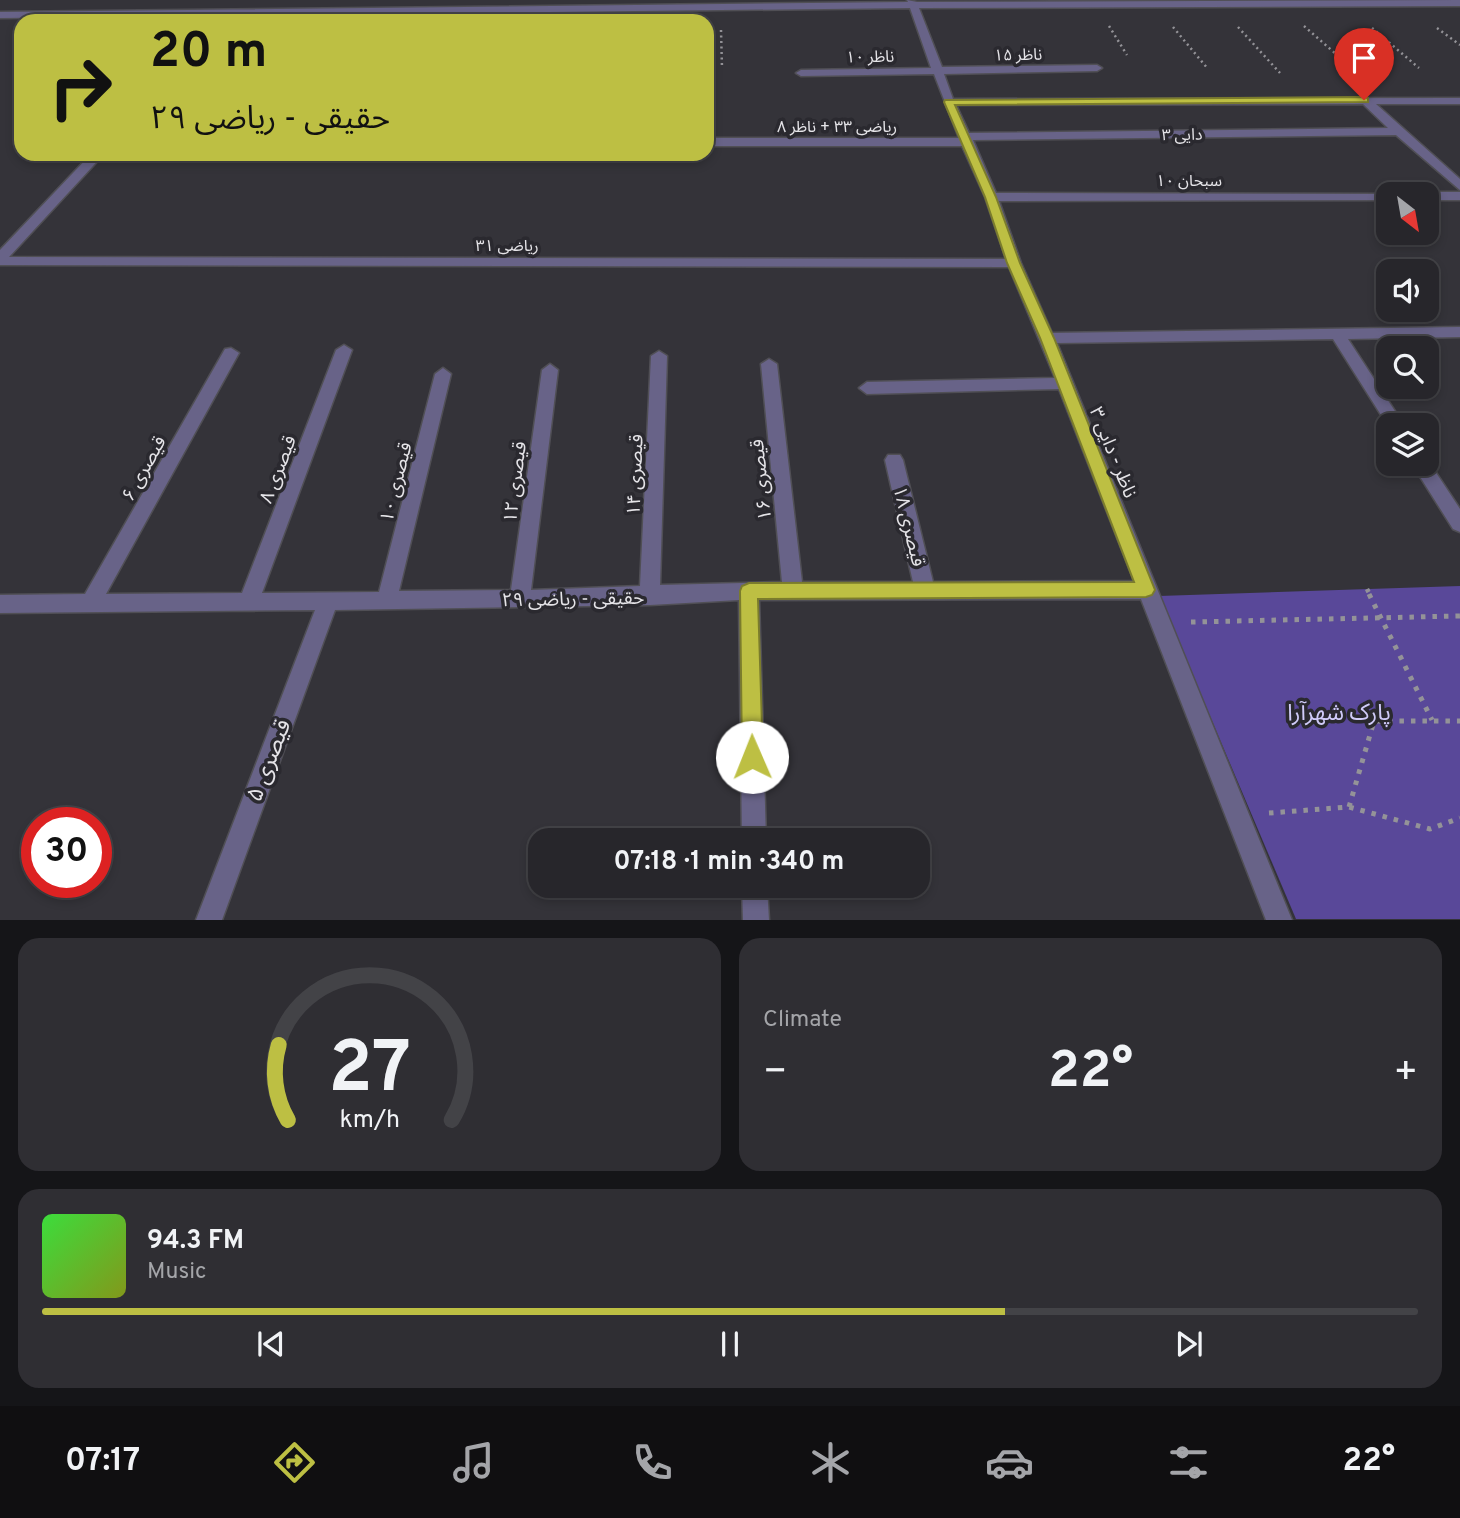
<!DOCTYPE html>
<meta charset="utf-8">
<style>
:root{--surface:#27262b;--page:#2f2e33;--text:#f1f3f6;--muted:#a4a5a9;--line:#434347;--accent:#bdbf43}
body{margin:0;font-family:Overpass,"Noto Sans Arabic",sans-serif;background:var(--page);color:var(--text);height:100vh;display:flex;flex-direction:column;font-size:26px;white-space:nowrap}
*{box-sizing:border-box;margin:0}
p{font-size:23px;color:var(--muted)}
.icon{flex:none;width:38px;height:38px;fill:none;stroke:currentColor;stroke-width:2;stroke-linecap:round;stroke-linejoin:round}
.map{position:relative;height:920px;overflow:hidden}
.drawer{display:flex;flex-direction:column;gap:18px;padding:18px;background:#151518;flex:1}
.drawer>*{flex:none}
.top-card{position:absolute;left:14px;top:14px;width:700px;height:147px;border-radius:21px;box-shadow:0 4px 10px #0003,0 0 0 2px var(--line);background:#bdbf43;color:#111;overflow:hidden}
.needle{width:46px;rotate:149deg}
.fabs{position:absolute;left:1376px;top:182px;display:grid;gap:14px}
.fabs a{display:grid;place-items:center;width:63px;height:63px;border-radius:14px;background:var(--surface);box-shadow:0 4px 10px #0003,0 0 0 2px var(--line);font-size:35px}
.speed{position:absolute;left:21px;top:807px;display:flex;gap:14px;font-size:35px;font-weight:700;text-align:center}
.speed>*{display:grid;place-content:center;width:91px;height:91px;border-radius:50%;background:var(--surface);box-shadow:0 4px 10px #0003,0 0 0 2px var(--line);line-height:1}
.speed .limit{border:10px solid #d22;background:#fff;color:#111}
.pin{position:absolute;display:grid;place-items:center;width:60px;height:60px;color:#fff;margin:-72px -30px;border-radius:50% 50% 50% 0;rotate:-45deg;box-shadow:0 0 7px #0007}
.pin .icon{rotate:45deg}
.me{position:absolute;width:77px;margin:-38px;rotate:359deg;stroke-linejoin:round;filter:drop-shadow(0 0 5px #0008)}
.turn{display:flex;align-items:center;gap:24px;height:147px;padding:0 21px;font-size:32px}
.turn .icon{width:91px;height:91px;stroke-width:2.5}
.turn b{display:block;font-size:49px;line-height:60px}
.big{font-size:52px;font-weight:700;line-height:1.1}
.drawer .widget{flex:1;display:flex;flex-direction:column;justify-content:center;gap:10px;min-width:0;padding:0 24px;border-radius:21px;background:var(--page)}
.drawer .dial{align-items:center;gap:0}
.dial svg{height:182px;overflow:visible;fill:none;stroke:var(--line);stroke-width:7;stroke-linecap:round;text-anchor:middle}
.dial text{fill:var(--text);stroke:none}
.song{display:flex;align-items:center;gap:21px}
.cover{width:84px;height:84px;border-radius:10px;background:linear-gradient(135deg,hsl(120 70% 55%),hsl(70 70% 35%))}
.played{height:7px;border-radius:4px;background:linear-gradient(90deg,var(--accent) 70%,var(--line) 70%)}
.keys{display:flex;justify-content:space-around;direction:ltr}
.heat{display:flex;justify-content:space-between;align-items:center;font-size:38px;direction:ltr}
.drawer .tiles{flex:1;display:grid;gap:18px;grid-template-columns:1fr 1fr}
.widget:last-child{grid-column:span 2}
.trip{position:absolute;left:528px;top:828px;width:402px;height:70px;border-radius:21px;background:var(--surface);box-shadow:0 4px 10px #0003,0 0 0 2px var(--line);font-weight:700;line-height:70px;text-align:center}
.tab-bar{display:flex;height:112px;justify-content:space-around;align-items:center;background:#100f11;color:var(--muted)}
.tab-bar .icon{width:49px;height:49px}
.tab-bar .current{color:var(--accent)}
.tab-bar b{font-size:32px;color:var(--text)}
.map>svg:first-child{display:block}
.green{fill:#594899}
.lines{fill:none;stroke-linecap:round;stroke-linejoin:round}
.minor-casing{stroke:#504f55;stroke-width:3}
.path-far2{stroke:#949398;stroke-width:2.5;stroke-dasharray:2 3.5;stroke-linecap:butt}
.path-far1{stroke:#949398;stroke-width:4.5;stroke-dasharray:3.5 5;stroke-linecap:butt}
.path{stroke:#949398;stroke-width:5;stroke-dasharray:4.5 7;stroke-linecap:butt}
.minor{fill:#686388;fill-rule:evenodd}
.route{fill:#bdbf43;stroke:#7b7c2c;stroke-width:2}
.labels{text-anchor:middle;stroke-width:7;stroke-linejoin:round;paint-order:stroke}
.far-street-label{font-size:16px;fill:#e5e4e8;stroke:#2a292f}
.street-label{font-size:19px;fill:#e5e4e8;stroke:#2a292f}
.near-park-label{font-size:23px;fill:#d0cbf9;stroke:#2a292f}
.near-street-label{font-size:23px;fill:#e5e4e8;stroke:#2a292f}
</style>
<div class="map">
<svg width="1460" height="920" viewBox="0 0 1460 920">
<rect width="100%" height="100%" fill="#343339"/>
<!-- green -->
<path class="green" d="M1460,586v333h-164l-137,-323z"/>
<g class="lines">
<defs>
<g id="minor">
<path d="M907,0l10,2 543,-2v6l-541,2 23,59 155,-2 5,3 -5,3 -153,3 9,25 507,-1v6h-84l84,75v11l-64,-55 -423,5 23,53 397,1h-5v6l-389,1 22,62 31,70 408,-6v10l-112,2 56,86 -16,1 -55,-87 -276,4 235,577h-26l-125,-321 -382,1 7,240h-24l-3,-240 -89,5 -315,5 -113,310h-26l119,-310 -315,3v-18l85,-1 140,-245 6,-1 8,5 -133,241 136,-1 94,-243 8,-5 8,5 -90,243 117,-1 56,-218 8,-6 8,6 -52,217 112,-1 31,-220 8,-6 8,6 -27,220 109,-4 11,-230 8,-5 8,5 -7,229 122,-3 -21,-218 8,-5 8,5 25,218h111l-28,-122 3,-5h12l3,5 30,122 201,-1 -75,-192 -192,5 -8,-6 8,-6 188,-4 -46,-111 -1009,-2v-15l91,-96h13l-95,103 997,2 -21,-62 -23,-51h-255v-8h252l-25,-64 -133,2 -5,-3 5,-3 130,-2 -21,-60 -910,10v-6l908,-10zM1363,104l25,24 -419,5 -13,-28z"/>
<path d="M1426,192h34v8h-34v-6h-5z"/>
<path d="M1427,459l33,50v23l-7,-3 -41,-65h14z"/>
<path d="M742,886h25l2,34h-26z"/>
</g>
</defs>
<!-- minor casing -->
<use href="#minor" class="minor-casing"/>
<!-- path-far2 -->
<g class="path-far2">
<path d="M1109,26l18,29"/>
<path d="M1304,26l57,50"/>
<path d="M1173,27l35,42"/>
<path d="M1238,27l42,46"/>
<path d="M1372,28l47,40"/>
<path d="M1437,28l23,17"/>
<path d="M721,30l1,38"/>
</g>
<!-- path-far1 -->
<path class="path-far1" d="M1367,589l3,6"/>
<!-- path -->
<g class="path">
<path d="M1369,594l63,126"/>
<path d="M1191,622l269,-6"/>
<path d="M1349,807l25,-86h86"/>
<path d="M1269,813l80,-6 81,22 30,-11"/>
</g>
<!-- minor -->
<use href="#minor" class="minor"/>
</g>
<!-- route -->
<path class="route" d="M1364,97l4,1v4l-413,3 41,92 24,66 34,75 101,252 -3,5 -6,2 -388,2 5,158 -3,7 -8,3 -7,-3 -3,-7 -2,-166 2,-5 7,-3 385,-1 -94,-244 -33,-75 -22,-66 -41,-95 1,-2z"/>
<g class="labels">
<!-- far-street labels -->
<g class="far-street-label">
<text transform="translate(1018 54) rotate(-1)" y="6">ناظر ۱۵</text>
<text transform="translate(870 56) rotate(-1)" y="6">ناظر ۱۰</text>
<text x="837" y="132">ریاضی ۳۳ + ناظر ۸</text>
<text transform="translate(1182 134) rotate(-1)" y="6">دایی ۳</text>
<text x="1189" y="186">سبحان ۱۰</text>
<text x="507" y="251">ریاضی ۳۱</text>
</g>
<!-- street labels -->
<g class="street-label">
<text transform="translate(1114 452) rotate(68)" y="7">ناظر - دایی ۳</text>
<text transform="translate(143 468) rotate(-61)" y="7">قیصری ۶</text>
<text transform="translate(277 469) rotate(-69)" y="7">قیصری ۸</text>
<text transform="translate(634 475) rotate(-88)" y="7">قیصری ۱۴</text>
<text transform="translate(760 480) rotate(-96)" y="7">قیصری ۱۶</text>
<text transform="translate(395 482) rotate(-76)" y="7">قیصری ۱۰</text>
<text transform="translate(514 482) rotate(-83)" y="7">قیصری ۱۲</text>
<text transform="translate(910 526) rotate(76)" y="7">قیصری ۱۸</text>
<text transform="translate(573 598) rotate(-1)" y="7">حقیقی - ریاضی ۲۹</text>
</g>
<!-- near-park labels -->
<g class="near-park-label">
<text x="1339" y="720">پارک شهرآرا</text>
</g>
<!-- near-street labels -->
<g class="near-street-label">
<text transform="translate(268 760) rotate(-69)" y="8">قیصری ۵</text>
</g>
</g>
</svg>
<div class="fabs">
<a><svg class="needle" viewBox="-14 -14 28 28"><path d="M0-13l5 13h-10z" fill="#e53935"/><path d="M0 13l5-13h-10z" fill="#a4a5a9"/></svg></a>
<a><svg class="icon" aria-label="sound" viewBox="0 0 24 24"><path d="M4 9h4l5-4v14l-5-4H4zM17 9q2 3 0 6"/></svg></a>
<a><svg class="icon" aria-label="search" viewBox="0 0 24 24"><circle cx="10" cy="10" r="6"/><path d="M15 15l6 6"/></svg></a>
<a><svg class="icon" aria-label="layers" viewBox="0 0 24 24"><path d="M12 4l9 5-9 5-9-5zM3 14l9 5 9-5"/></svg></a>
</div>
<div class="speed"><div class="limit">30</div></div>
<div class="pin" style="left:1364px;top:100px;background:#d93025"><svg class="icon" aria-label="arrive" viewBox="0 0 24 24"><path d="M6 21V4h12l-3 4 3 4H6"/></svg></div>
<svg class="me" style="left:752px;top:757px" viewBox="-20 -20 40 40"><circle r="19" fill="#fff"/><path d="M0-13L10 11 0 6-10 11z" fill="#bdbf43"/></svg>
<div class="trip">07:18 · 1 min · 340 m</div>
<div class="top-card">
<div class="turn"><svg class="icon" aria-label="right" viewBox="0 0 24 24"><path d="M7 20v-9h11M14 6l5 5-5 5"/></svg><div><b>20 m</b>حقیقی - ریاضی ۲۹</div></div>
</div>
</div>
<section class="drawer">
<div class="tiles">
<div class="widget dial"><svg viewBox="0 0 100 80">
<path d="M14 69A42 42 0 1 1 86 69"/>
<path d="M14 69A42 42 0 0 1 10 36" stroke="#bdbf43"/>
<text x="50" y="56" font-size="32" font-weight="700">27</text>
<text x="50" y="72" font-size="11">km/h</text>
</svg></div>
<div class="widget"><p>Climate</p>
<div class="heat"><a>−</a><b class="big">22°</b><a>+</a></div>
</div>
<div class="widget">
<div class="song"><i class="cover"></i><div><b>94.3 FM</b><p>Music</p></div></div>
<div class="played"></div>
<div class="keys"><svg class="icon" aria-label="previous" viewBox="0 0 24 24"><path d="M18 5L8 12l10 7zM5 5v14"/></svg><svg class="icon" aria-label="pause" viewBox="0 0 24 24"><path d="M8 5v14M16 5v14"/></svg><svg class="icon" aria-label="next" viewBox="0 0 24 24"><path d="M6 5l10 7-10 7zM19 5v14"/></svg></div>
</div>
</div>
</section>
<nav class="tab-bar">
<b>07:17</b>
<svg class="icon current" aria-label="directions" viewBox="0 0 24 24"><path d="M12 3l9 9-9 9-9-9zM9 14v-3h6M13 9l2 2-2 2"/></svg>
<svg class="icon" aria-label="music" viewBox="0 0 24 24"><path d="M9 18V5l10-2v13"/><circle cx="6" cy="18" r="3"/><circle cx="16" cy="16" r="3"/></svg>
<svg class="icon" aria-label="phone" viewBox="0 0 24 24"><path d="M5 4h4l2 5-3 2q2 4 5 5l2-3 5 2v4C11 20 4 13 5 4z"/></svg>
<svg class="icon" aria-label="climate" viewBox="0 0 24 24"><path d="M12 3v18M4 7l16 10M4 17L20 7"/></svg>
<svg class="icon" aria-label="car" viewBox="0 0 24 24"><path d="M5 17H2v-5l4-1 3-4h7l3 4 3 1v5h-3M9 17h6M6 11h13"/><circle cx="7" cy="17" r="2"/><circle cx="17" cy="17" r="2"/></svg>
<svg class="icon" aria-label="filters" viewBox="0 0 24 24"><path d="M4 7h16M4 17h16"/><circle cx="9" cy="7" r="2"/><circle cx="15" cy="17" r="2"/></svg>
<b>22°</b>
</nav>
